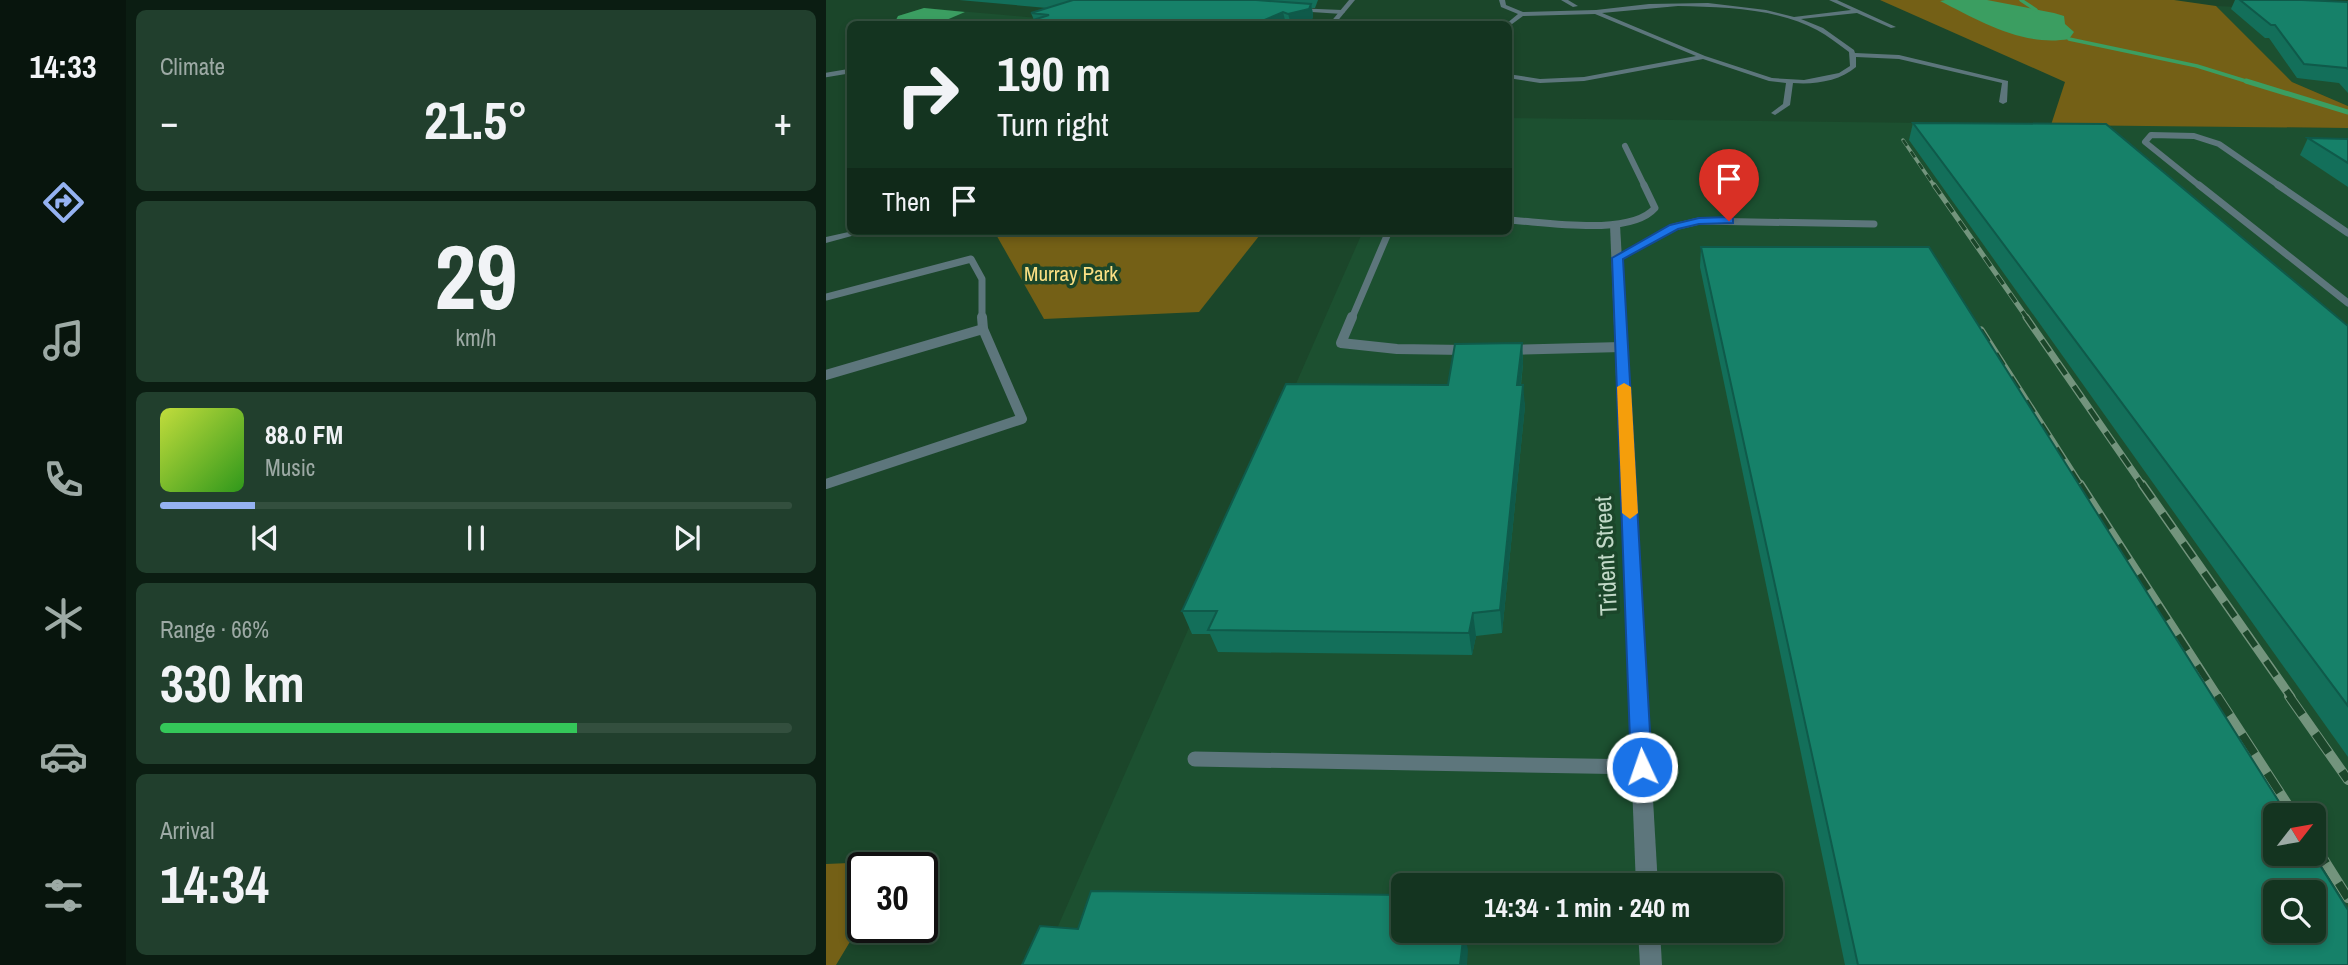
<!DOCTYPE html>
<meta charset="utf-8">
<style>
:root{--surface:#143420;--page:#213f2d;--text:#f1f3f6;--muted:#9daaa5;--line:#334f3e;--accent:#95b2f1}
body{margin:0;font-family:"Archivo Narrow",sans-serif;background:var(--page);color:var(--text);height:100vh;display:flex;flex-direction:column;font-size:26px;white-space:nowrap}
*{box-sizing:border-box;margin:0}
p{font-size:23px;color:var(--muted)}
.icon{flex:none;width:38px;height:38px;fill:none;stroke:currentColor;stroke-width:2;stroke-linecap:round;stroke-linejoin:round}
.map{position:relative;flex:1;overflow:hidden}
.details{display:flex;flex-direction:column;gap:10px;padding:10px;background:#0b1d12;width:700px}
.details>*{flex:none}
.hud{position:absolute;left:21px;top:21px;width:665px;height:214px;border-radius:10px;box-shadow:0 4px 10px #0003,0 0 0 2px var(--line);background:#143420;color:var(--text);overflow:hidden}
.needle{width:46px;rotate:59deg}
.controls{position:absolute;left:1437px;top:803px;display:grid;gap:14px}
.controls a{display:grid;place-items:center;width:63px;height:63px;border-radius:10px;background:var(--surface);box-shadow:0 4px 10px #0003,0 0 0 2px var(--line);font-size:35px}
.speed{position:absolute;left:21px;top:852px;display:flex;gap:14px;font-size:35px;font-weight:700;text-align:center}
.speed>*{display:grid;place-content:center;width:91px;height:91px;border-radius:50%;background:var(--surface);box-shadow:0 4px 10px #0003,0 0 0 2px var(--line);line-height:1}
.speed .limit{border:4px solid #111;border-radius:10px;background:#fff;color:#111}
.pin{position:absolute;display:grid;place-items:center;width:60px;height:60px;color:#fff;margin:-72px -30px;border-radius:50% 50% 50% 0;rotate:-45deg;box-shadow:0 0 7px #0007}
.pin .icon{rotate:45deg}
.me{position:absolute;width:77px;margin:-38px;rotate:357deg;stroke-linejoin:round;filter:drop-shadow(0 0 5px #0008)}
.turn{display:flex;align-items:center;gap:24px;height:147px;padding:0 35px;font-size:32px}
.turn .icon{width:91px;height:91px;stroke-width:2.5}
.turn b{display:block;font-size:49px;line-height:60px}
.then{display:flex;align-items:center;height:66px;padding:0 35px;background:#0003;gap:14px;font-size:26px}
.big{font-size:52px;font-weight:700;line-height:1.1}
.details .tile{flex:1;display:flex;flex-direction:column;justify-content:center;gap:10px;min-width:0;padding:0 24px;border-radius:10px;background:var(--page)}
.details .dial{align-items:center;gap:0}
.dial b{font-size:91px;line-height:1}
.song{display:flex;align-items:center;gap:21px}
.cover{width:84px;height:84px;border-radius:10px;background:linear-gradient(135deg,hsl(70 70% 55%),hsl(110 70% 35%))}
.played{height:7px;border-radius:4px;background:linear-gradient(90deg,var(--accent) 15%,var(--line) 15%)}
.keys{display:flex;justify-content:space-around;direction:ltr}
.heat{display:flex;justify-content:space-between;align-items:center;font-size:38px;direction:ltr}
.charge{height:10px;border-radius:5px;background:linear-gradient(90deg,#34c759 66%,var(--line) 0)}
.trip{position:absolute;left:565px;top:873px;width:392px;height:70px;border-radius:10px;background:var(--surface);box-shadow:0 4px 10px #0003,0 0 0 2px var(--line);font-weight:700;line-height:70px;text-align:center}
main{display:flex;flex:1;min-height:0}
.tabs{display:flex;flex-direction:column;width:126px;justify-content:space-around;align-items:center;background:#08150d;color:var(--muted)}
.tabs .icon{width:49px;height:49px}
.tabs .active{color:var(--accent)}
.tabs b{font-size:32px;color:var(--text)}
.map>svg:first-child{display:block}
.built{fill:#1c5030;fill-rule:evenodd}
.green{fill:#746016}
.water{fill:#3b9e61}
.lines{fill:none;stroke-linecap:round;stroke-linejoin:round}
.stream-far1{stroke:#3b9e61;stroke-width:3.5}
.stream{stroke:#3b9e61;stroke-width:5}
.service-far4{stroke:#5d767c;stroke-width:4.5}
.service-far3{stroke:#5d767c;stroke-width:6}
.service-far2{stroke:#5d767c;stroke-width:7}
.service-far1{stroke:#5d767c;stroke-width:10}
.service{stroke:#5d767c;stroke-width:15}
.minor{fill:#5d767c;fill-rule:evenodd}
.tertiary{fill:#5d767c;fill-rule:evenodd}
.rail-far4-casing{stroke:#73947d;stroke-width:3.5}
.rail-far3-casing{stroke:#73947d;stroke-width:5}
.rail-far2-casing{stroke:#73947d;stroke-width:7}
.rail-far1-casing{stroke:#73947d;stroke-width:9}
.rail-casing{stroke:#73947d;stroke-width:10}
.rail-far4{stroke:#1b462a;stroke-width:2.5;stroke-dasharray:7;stroke-linecap:butt}
.rail-far3{stroke:#1b462a;stroke-width:3.5;stroke-dasharray:11;stroke-linecap:butt}
.rail-far2{stroke:#1b462a;stroke-width:4.5;stroke-dasharray:14;stroke-linecap:butt}
.rail-far1{stroke:#1b462a;stroke-width:6;stroke-dasharray:18;stroke-linecap:butt}
.rail{stroke:#1b462a;stroke-width:8;stroke-dasharray:23;stroke-linecap:butt}
.wall{fill:#136f5a}
.shaded-wall{fill:#0f5a4a}
.building{fill:#168169;stroke:#0f5a4a;stroke-width:2;fill-rule:evenodd}
.route{fill:#1a73e8;stroke:#114b97;stroke-width:2}
.slow{fill:#f59e0b}
.labels{text-anchor:middle;stroke-width:7;stroke-linejoin:round;paint-order:stroke}
.far-park-label{font-size:21px;fill:#fbe084;stroke:#1b462a}
.street-label{font-size:24px;fill:#c1d8c7;stroke:#1b462a}
</style>
<main>
<nav class="tabs">
<b>14:33</b>
<svg class="icon active" aria-label="directions" viewBox="0 0 24 24"><path d="M12 3l9 9-9 9-9-9zM9 14v-3h6M13 9l2 2-2 2"/></svg>
<svg class="icon" aria-label="music" viewBox="0 0 24 24"><path d="M9 18V5l10-2v13"/><circle cx="6" cy="18" r="3"/><circle cx="16" cy="16" r="3"/></svg>
<svg class="icon" aria-label="phone" viewBox="0 0 24 24"><path d="M5 4h4l2 5-3 2q2 4 5 5l2-3 5 2v4C11 20 4 13 5 4z"/></svg>
<svg class="icon" aria-label="climate" viewBox="0 0 24 24"><path d="M12 3v18M4 7l16 10M4 17L20 7"/></svg>
<svg class="icon" aria-label="car" viewBox="0 0 24 24"><path d="M5 17H2v-5l4-1 3-4h7l3 4 3 1v5h-3M9 17h6M6 11h13"/><circle cx="7" cy="17" r="2"/><circle cx="17" cy="17" r="2"/></svg>
<svg class="icon" aria-label="filters" viewBox="0 0 24 24"><path d="M4 7h16M4 17h16"/><circle cx="9" cy="7" r="2"/><circle cx="15" cy="17" r="2"/></svg>
</nav>
<section class="details">
<div class="tile"><p>Climate</p>
<div class="heat"><a>−</a><b class="big">21.5°</b><a>+</a></div>
</div>
<div class="tile dial"><b>29</b><p>km/h</p></div>
<div class="tile">
<div class="song"><i class="cover"></i><div><b>88.0 FM</b><p>Music</p></div></div>
<div class="played"></div>
<div class="keys"><svg class="icon" aria-label="previous" viewBox="0 0 24 24"><path d="M18 5L8 12l10 7zM5 5v14"/></svg><svg class="icon" aria-label="pause" viewBox="0 0 24 24"><path d="M8 5v14M16 5v14"/></svg><svg class="icon" aria-label="next" viewBox="0 0 24 24"><path d="M6 5l10 7-10 7zM19 5v14"/></svg></div>
</div>
<div class="tile"><p>Range · 66%</p><b class="big">330 km</b><div class="charge"></div></div>
<div class="tile"><p>Arrival</p><b class="big">14:34</b></div>
</section>
<div class="map">
<svg width="1522" height="965" viewBox="0 0 1522 965">
<rect width="100%" height="100%" fill="#1b462a"/>
<!-- built -->
<g class="built">
<path d="M1390,6l132,6v94l-56,-24z"/>
<path d="M98,8l136,12 104,4h-270l4,-8z"/>
<path d="M683,118l839,10v837h-1307l322,-734h145zM1449,816h39v38h-39zM578,886h367v45h-367zM1449,892h39v39h-39z"/>
</g>
<!-- green -->
<g class="green">
<path d="M1054,0h294l42,6 76,76 56,24v22l-297,-3 14,-43z"/>
<path d="M168,231h269l-64,81 -155,7z"/>
<path d="M71,861l-4,7h-30v52l-27,45h-10v-101z"/>
</g>
<!-- water -->
<g class="water">
<path d="M1119,0h42l67,13 10,3 1,8 9,8 -5,7c-46,8 -89,-18 -129,-38z"/>
<path d="M98,8l41,4 -28,12h-43l4,-8z"/>
</g>
<g class="lines">
<!-- stream-far1 -->
<g class="stream-far1">
<path d="M1195,0l15,10"/>
<path d="M1243,39l128,27 55,17"/>
</g>
<!-- stream -->
<path class="stream" d="M1420,81l102,31"/>
<!-- service-far4 -->
<path class="service-far4" d="M0,75l24,-4"/>
<!-- service-far3 -->
<g class="service-far3">
<path d="M799,146l20,41"/>
<path d="M1375,187l-56,-45 6,-7 43,1 25,8 62,43"/>
</g>
<!-- service-far2 -->
<g class="service-far2">
<path d="M1373,185l149,118"/>
<path d="M1452,185l70,48"/>
<path d="M682,220c37,2 122,17 147,-12l-11,-23"/>
<path d="M792,258l56,-31 25,-6 175,3"/>
<path d="M0,297l145,-38 11,20v39"/>
<path d="M526,318l37,-87"/>
</g>
<!-- service-far1 -->
<g class="service-far1">
<path d="M156,317l1,12"/>
<path d="M526,317l-11,26 56,6 68,1"/>
<path d="M683,350l113,-3"/>
<path d="M0,375l157,-46 39,90 -196,65"/>
</g>
<!-- service -->
<path class="service" d="M369,759l447,8"/>
<!-- minor -->
<g class="minor">
<path d="M673,0h6l1,5 17,7 73,-2 53,-6 59,-1 58,7 28,7 57,-7 -22,-10h8l59,27 -5,1 -34,-15 -56,6 22,9 31,22 1,3 44,2 109,26 -1,21 -4,2 -4,-2 3,-19 -103,-24 -43,-2v10c-16,14 -42,18 -63,16l-3,22 -15,10 -4,-2 12,-9 3,-21 -17,-2 -66,-22 -119,22 -44,2 -32,-5v-4l32,5 44,-2 112,-21 -101,-42 -72,2 -15,11 -2,-3 12,-10 -17,-7zM852,6c46,1 98,2 139,24 11,6 21,14 32,22l1,14 -11,7 -35,7 -32,-2 -67,-22 -103,-43z"/>
<path d="M735,0h7l10,6 -5,1z"/>
<path d="M468,8l48,2 3,2 -3,2 -46,-3z"/>
<path d="M789,222l5,3 38,661h-22l-26,-661z"/>
<path d="M812,931h22l2,34h-22z"/>
</g>
<!-- tertiary -->
<g class="tertiary">
<path d="M523,0h6l-20,24h-6z"/>
<path d="M27,231h17l-44,12v-6z"/>
</g>
<defs>
<path id="rail-far4" d="M1077,140l32,47"/>
<path id="rail-far3" d="M1108,185l93,133"/>
<g id="rail-far2">
<path d="M1200,317l117,169"/>
<path d="M1155,330l100,156"/>
</g>
<g id="rail-far1">
<path d="M1254,484l138,213"/>
<path d="M1316,484l149,213"/>
</g>
<g id="rail">
<path d="M1391,696l78,120"/>
<path d="M1463,696l59,84"/>
<path d="M1488,844l34,54"/>
</g>
</defs>
<!-- rail-far4 casing -->
<use href="#rail-far4" class="rail-far4-casing"/>
<!-- rail-far3 casing -->
<use href="#rail-far3" class="rail-far3-casing"/>
<!-- rail-far2 casing -->
<use href="#rail-far2" class="rail-far2-casing"/>
<!-- rail-far1 casing -->
<use href="#rail-far1" class="rail-far1-casing"/>
<!-- rail casing -->
<use href="#rail" class="rail-casing"/>
<!-- rail-far4 -->
<use href="#rail-far4" class="rail-far4"/>
<!-- rail-far3 -->
<use href="#rail-far3" class="rail-far3"/>
<!-- rail-far2 -->
<use href="#rail-far2" class="rail-far2"/>
<!-- rail-far1 -->
<use href="#rail-far1" class="rail-far1"/>
<!-- rail -->
<use href="#rail" class="rail"/>
</g>
<!-- wall -->
<g class="wall">
<path d="M133,0h359l-3,8h-3l1,7 -1,5 -18,4h-266l-1,-2 7,-2 -3,-7 16,-5z"/>
<path d="M1409,0h67l46,2v91l-9,-10 -42,-5 -28,-40h-4l-34,-29z"/>
<path d="M1087,123l435,203v431l-439,-617z"/>
<path d="M1482,138l40,1v48l-48,-32z"/>
<path d="M875,247l647,718h-503l-145,-698z"/>
<path d="M696,343l1,21 -2,21 4,21 -23,227 -26,3 -4,19 -254,-3 -8,-18h-18l-10,-23 266,-226z"/>
</g>
<!-- shaded-wall -->
<g class="shaded-wall">
<path d="M485,4l2,11 -1,5 -21,4 -3,-10z"/>
<path d="M457,12l3,12h-31z"/>
<path d="M696,343l1,21 -5,42 -1,-21z"/>
<path d="M697,385l2,21 -23,227 -2,-23z"/>
<path d="M647,613l3,23 -4,19 -3,-22z"/>
<path d="M638,931l4,19 -1,15h-7z"/>
</g>
<!-- building -->
<g class="building">
<path d="M247,0h183l55,4 -2,5 -21,5 -5,-2 -28,12h-215h1l-14,-2 22,-7 -18,-2z"/>
<path d="M1414,0h62l46,2v67l-2,-1 -42,-4 -29,-39h-4z"/>
<path d="M1087,123l193,1 242,202v380z"/>
<path d="M1482,138l40,1v24z"/>
<path d="M875,247h228l359,569h-13v38h38l35,56v55h-490zM1449,892h39v39h-39z"/>
<path d="M696,343l-5,42h6l-23,225 -27,3 -4,20 -261,-3 9,-19h-35l104,-227 162,1 7,-41z"/>
<path d="M265,891l313,4v36h60l-4,34h-438l18,-39 38,3z"/>
</g>
<!-- route -->
<path class="route" d="M903,217l4,1v5l-34,1 -21,5 -55,30 29,508 -3,7 -7,3 -8,-3 -3,-7 -19,-509 58,-33 29,-7z"/>
<!-- slow -->
<path class="slow" d="M798,383l7,4 7,126 -8,6 -8,-6 -5,-126z"/>
<g class="labels">
<!-- far-park labels -->
<g class="far-park-label">
<text x="245" y="281">Murray Park</text>
</g>
<!-- street labels -->
<g class="street-label">
<text transform="translate(780 556) rotate(-93)" y="8">Trident Street</text>
</g>
</g>
</svg>
<div class="controls">
<a><svg class="needle" viewBox="-14 -14 28 28"><path d="M0-13l5 13h-10z" fill="#e53935"/><path d="M0 13l5-13h-10z" fill="#9daaa5"/></svg></a>
<a><svg class="icon" aria-label="search" viewBox="0 0 24 24"><circle cx="10" cy="10" r="6"/><path d="M15 15l6 6"/></svg></a>
</div>
<div class="speed"><div class="limit">30</div></div>
<div class="pin" style="left:903px;top:221px;background:#d93025"><svg class="icon" aria-label="arrive" viewBox="0 0 24 24"><path d="M6 21V4h12l-3 4 3 4H6"/></svg></div>
<svg class="me" style="left:816px;top:767px" viewBox="-20 -20 40 40"><circle r="17" fill="#1a73e8" stroke="#fff" stroke-width="3"/><path d="M0-11L8 9 0 5-8 9z" fill="#fff"/></svg>
<div class="trip">14:34 · 1 min · 240 m</div>
<div class="hud">
<div class="turn"><svg class="icon" aria-label="right" viewBox="0 0 24 24"><path d="M7 20v-9h11M14 6l5 5-5 5"/></svg><div><b>190 m</b>Turn right</div></div>
<div class="then">Then<svg class="icon" aria-label="arrive" viewBox="0 0 24 24"><path d="M6 21V4h12l-3 4 3 4H6"/></svg></div>
</div>
</div>
</main>
